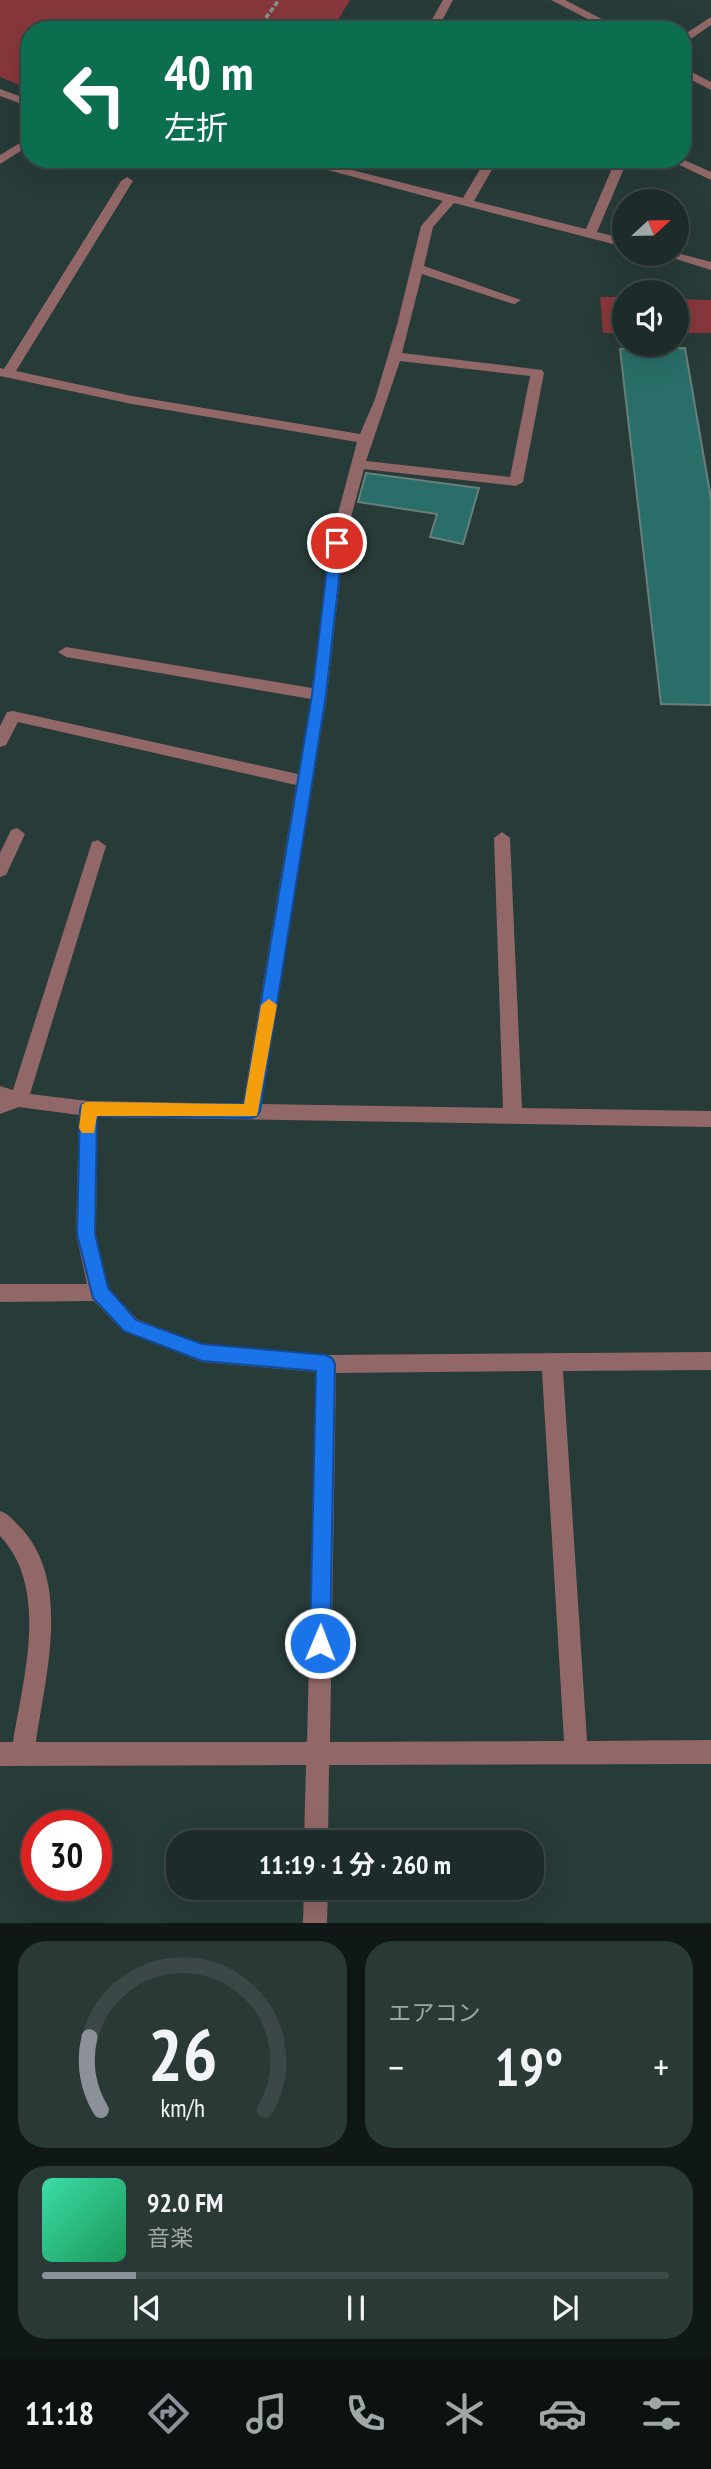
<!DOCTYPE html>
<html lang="ja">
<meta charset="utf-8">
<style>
:root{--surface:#1d2c2a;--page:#2a3836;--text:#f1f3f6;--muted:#a0a7a8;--line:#3b4847;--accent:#8c9099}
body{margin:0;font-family:"PT Sans Narrow","Noto Sans JP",sans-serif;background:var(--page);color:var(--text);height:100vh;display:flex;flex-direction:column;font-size:26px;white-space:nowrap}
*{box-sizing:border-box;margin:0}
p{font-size:23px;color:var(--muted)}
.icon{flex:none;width:38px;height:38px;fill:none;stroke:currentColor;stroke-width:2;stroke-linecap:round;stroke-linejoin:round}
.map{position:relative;height:1923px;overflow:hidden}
.drawer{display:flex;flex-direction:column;gap:18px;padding:18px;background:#101817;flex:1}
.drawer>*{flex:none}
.top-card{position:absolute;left:21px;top:21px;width:670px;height:147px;border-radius:28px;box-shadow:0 7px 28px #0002,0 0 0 2px var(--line);background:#0b6e4f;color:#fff;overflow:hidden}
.needle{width:46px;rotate:68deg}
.fabs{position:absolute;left:612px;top:189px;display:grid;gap:14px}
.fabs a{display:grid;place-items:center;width:77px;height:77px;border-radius:50%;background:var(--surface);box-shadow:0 7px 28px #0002,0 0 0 2px var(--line);font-size:35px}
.speed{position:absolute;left:21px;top:1810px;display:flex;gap:14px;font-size:35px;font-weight:700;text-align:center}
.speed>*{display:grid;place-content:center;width:91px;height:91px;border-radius:50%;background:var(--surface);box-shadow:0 7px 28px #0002,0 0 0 2px var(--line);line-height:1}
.speed .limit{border:10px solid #d22;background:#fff;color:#111}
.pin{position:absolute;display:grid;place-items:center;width:60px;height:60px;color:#fff;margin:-30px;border:4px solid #fff;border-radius:50%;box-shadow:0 2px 7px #0007}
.me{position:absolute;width:77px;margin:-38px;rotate:1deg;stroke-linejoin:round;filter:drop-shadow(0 0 5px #0008)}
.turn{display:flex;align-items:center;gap:24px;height:147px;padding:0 28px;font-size:32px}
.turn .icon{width:91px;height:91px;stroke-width:2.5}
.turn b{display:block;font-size:49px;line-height:60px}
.big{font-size:52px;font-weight:700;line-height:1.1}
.drawer .card{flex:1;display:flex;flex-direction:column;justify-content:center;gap:10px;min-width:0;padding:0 24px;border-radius:28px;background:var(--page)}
.drawer .dial{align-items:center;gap:0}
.dial svg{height:182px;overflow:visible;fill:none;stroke:var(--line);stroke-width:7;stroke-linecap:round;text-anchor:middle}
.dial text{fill:var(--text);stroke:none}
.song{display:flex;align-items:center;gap:21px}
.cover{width:84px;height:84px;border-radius:10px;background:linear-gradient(135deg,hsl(160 70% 55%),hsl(150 70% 35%))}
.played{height:7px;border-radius:4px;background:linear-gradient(90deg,var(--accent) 15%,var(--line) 15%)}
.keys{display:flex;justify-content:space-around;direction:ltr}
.heat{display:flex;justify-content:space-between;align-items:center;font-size:38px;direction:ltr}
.drawer .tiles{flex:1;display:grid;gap:18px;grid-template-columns:1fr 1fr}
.card:last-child{grid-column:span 2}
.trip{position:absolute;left:166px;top:1830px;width:378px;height:70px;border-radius:28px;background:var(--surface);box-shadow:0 7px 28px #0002,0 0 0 2px var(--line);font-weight:700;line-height:70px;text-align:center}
.menu{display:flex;height:112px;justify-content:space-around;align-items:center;background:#0c1211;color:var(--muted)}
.menu .icon{width:49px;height:49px}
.menu .active{color:var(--accent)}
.menu b{font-size:32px;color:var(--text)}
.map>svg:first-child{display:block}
.green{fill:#87373b}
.building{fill:#296e68;stroke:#697f7c;stroke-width:2}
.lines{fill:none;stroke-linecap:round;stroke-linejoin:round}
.path{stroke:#81918f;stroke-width:3.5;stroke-dasharray:5 2.5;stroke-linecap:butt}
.minor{fill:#916867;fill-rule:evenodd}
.route{fill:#1a73e8;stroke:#114b97;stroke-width:2}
.slow{fill:#f59e0b}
</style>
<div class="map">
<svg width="711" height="1923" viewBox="0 0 711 1923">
<rect width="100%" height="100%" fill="#273b38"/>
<!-- green -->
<g class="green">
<path d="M0,0h350l-18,30h-302v59l-30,-12z"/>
<path d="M600,297h25v36h-22z"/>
<path d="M677,299l34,1v33h-34z"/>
</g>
<!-- building -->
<g class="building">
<path d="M685,348l26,151v206l-50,-1 -41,-355z"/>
<path d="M366,473l113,15 -16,56 -33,-7 7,-23 -79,-12z"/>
</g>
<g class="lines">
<!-- path -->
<path class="path" d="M257,30l22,-30"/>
<!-- minor -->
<g class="minor">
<path d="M443,0h10l-16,30h-11z"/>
<path d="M551,0h14l58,30h-14z"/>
<path d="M711,17v8l-29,20v-9z"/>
<path d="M682,67l29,15v8l-29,-15z"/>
<path d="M0,89l30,11v7l-30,-11z"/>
<path d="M30,137v8l-30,19v-9z"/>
<path d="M287,159h21l155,39 23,-39h12l-24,42 112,28 30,-70h12l-31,73 28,7v8l-171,-44 -21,24 -9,39 97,34 -6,4 -5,-1 -88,-29 -20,79 140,17 2,3 -21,109 -7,4 -152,-17 -20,74 -17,152 -66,409 242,4 -9,-270 8,-6 8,6 12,270 189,3v16l-614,-10 -1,117 12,54 29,31 65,25 124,11 385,-3v18l-148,1 24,370 124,-1v24l-382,1 -1,78h-24l2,-78 -306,1v-24h13c10,-64 37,-153 -13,-206v-25c9,3 14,10 21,17 51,55 24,148 15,214h271l9,-370 -114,-10 -79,-31 -29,-30 -94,1v-18h87l-11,-50 3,-119 -60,-8 -19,7v-28l13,4 79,-248 6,-2 8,6 -76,248 58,7 155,3 53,-319 -278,-63 -12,23 -6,2v-21l7,-14 6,-1 285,63 13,-75 -245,-42 -8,-5 8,-5 246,41 18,-145 27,-101 -225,-38 -132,-28v-8l4,1 117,-188 6,-4 6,4 -117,190 116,25 228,38 15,-35 22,-74 24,-99 22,-25zM400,361l130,15 -20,101 -144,-16zM542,1371l22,370 -234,1 6,-369z"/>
<path d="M667,159h15l29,13v8z"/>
<path d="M677,253l34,9v8l-51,-16z"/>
<path d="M17,828l8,6 -19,41 -6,2v-24l11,-23z"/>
<path d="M304,1888h24l-1,35h-24z"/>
</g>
</g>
<!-- route -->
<path class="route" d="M337,538l6,5 -17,152 -66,416 -3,5 -6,2 -154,-2 -2,118 13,54 28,32 66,24 124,11 6,3 3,6 -5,279 -3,7 -7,2 -7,-2 -3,-7 6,-272 -114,-10 -78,-30 -31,-33 -16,-64 3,-125 2,-5h162l68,-409 18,-152z"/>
<!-- slow -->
<path class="slow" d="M269,999l8,6 -20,111h-160l-3,17h-12l-3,-5 3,-24 6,-2 156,2 17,-99z"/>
</svg>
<div class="fabs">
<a><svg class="needle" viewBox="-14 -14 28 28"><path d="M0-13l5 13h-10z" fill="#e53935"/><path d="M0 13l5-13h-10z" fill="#a0a7a8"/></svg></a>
<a><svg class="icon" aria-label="sound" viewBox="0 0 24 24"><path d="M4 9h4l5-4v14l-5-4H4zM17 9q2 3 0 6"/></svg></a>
</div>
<div class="speed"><div class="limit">30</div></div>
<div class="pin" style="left:337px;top:543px;background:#d93025"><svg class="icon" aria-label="arrive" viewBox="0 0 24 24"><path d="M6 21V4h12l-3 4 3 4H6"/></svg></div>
<svg class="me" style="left:320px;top:1643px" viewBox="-20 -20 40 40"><circle r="17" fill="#1a73e8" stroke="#fff" stroke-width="3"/><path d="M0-11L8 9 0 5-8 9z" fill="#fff"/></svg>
<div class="trip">11:19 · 1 分 · 260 m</div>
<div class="top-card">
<div class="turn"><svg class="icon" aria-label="left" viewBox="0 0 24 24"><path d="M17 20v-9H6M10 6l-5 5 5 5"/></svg><div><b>40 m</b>左折</div></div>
</div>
</div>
<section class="drawer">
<div class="tiles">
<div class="card dial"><svg viewBox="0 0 100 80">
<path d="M14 69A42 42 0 1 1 86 69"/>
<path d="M14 69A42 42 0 0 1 9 37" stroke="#8c9099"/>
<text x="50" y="56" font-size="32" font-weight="700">26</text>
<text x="50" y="72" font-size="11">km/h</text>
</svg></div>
<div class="card"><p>エアコン</p>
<div class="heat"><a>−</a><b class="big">19°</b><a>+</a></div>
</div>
<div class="card">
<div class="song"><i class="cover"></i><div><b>92.0 FM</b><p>音楽</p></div></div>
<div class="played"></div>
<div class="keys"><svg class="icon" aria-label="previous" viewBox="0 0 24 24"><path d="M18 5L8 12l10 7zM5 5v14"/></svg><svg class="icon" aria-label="pause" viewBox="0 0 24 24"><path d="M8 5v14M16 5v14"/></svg><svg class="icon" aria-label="next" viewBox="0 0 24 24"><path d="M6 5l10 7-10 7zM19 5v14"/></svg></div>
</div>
</div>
</section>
<nav class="menu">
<b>11:18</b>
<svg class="icon active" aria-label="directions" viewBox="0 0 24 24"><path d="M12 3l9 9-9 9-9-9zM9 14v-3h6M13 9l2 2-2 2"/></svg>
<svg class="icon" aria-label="music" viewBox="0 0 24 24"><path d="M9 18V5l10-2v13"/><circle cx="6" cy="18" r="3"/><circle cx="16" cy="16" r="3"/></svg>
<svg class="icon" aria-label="phone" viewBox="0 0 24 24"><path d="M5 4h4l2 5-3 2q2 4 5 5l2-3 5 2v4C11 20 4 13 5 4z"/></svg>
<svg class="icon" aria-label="climate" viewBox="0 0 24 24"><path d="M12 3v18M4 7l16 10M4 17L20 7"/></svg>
<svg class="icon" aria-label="car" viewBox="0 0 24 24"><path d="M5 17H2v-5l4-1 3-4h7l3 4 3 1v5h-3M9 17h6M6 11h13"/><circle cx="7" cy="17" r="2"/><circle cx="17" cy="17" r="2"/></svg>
<svg class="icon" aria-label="filters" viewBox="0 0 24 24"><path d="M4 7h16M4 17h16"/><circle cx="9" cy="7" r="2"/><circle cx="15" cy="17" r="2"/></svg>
</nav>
